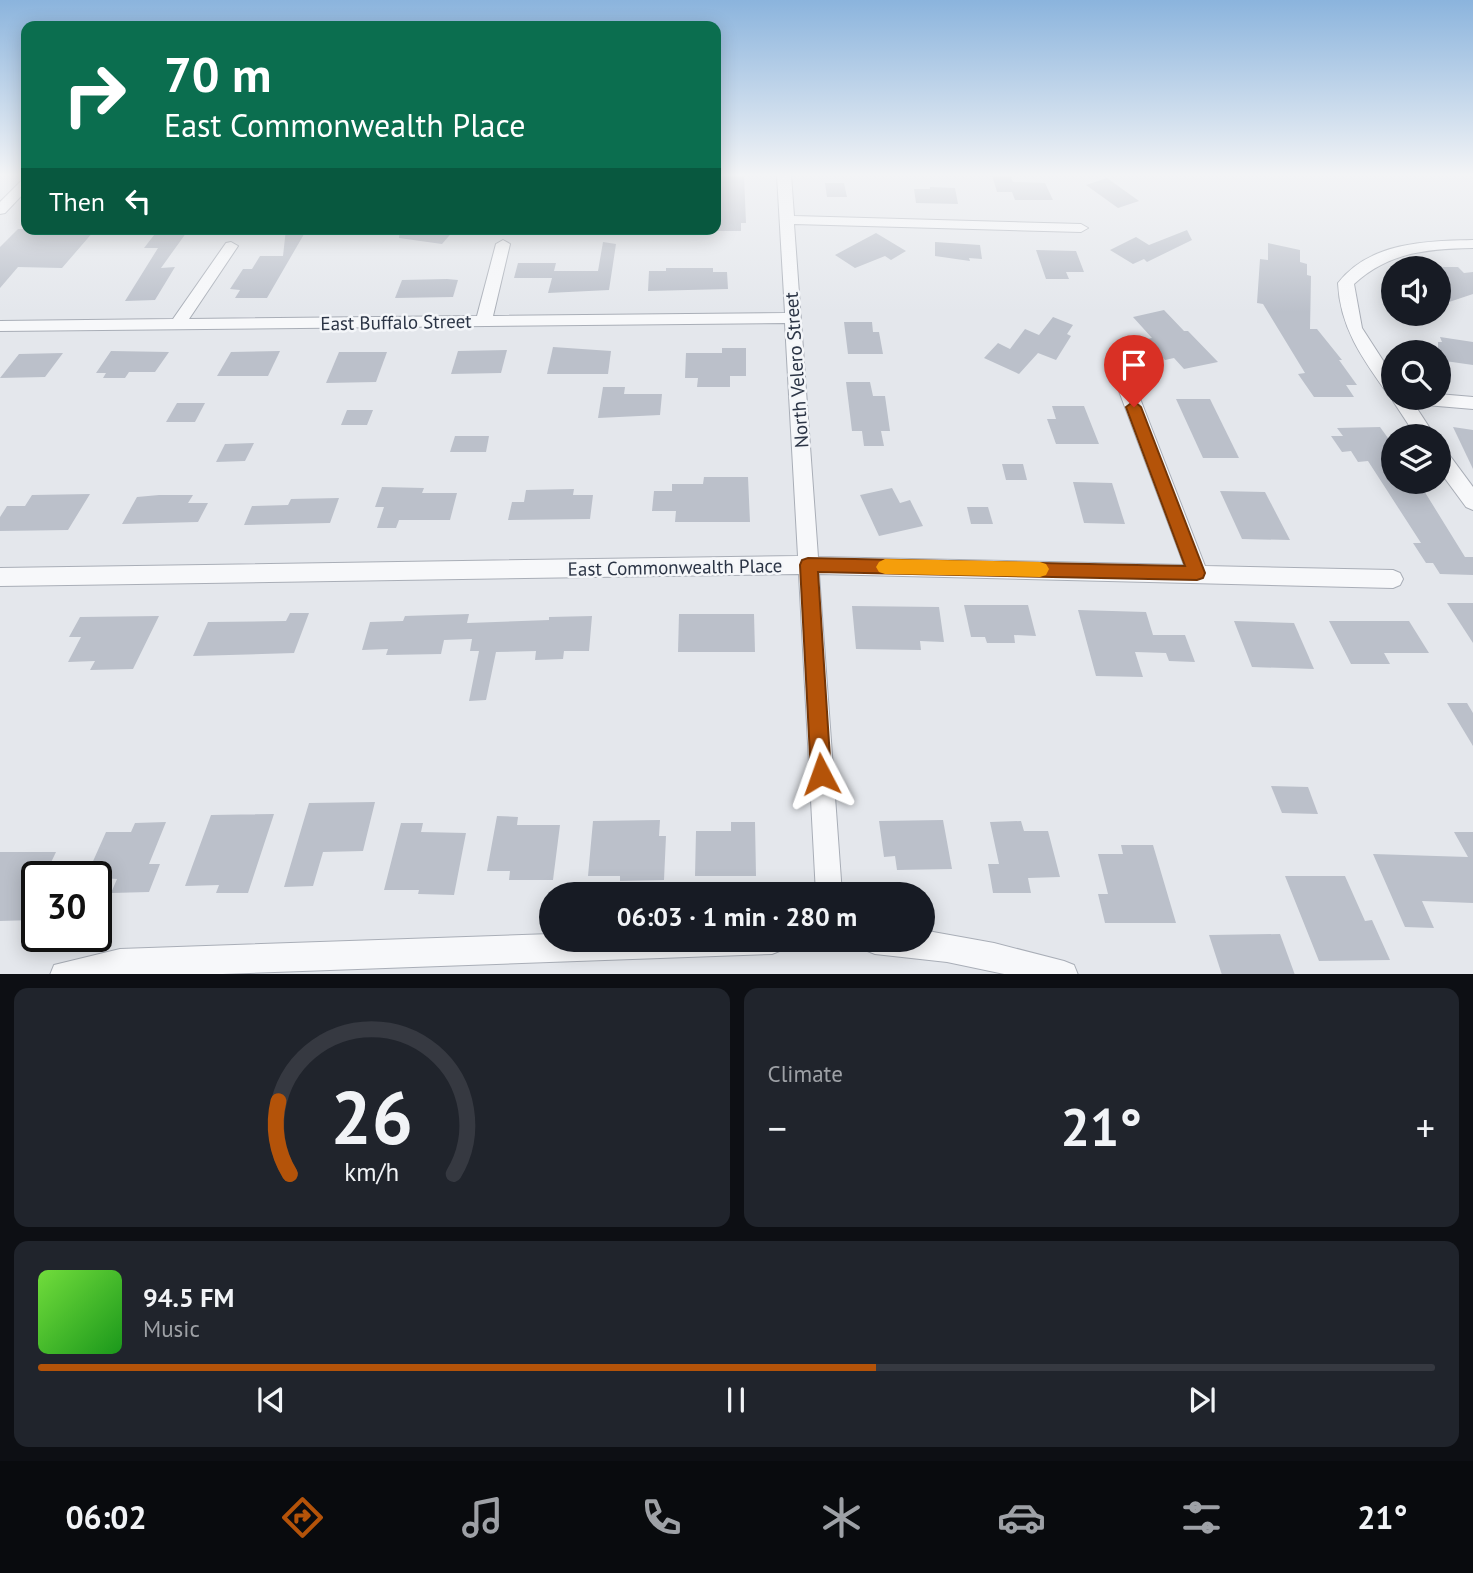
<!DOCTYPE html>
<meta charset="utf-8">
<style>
:root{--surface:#171b24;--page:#20242c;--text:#f1f3f6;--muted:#9ea1a6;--line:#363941;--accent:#b45309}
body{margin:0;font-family:"PT Sans",sans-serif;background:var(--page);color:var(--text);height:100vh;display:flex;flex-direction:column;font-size:26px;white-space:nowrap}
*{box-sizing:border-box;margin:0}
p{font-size:23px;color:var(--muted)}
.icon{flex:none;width:38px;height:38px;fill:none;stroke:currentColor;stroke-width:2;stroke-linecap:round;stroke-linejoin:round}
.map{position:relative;height:974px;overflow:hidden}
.sheet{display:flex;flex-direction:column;gap:14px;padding:14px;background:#0d0f14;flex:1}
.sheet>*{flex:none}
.banner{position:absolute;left:21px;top:21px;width:700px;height:214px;border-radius:14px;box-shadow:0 4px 18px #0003;background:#0b6e4f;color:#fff;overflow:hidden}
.tools{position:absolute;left:1381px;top:256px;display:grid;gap:14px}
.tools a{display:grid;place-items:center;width:70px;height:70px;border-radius:50%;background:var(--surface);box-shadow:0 4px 18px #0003;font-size:35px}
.speed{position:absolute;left:21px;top:861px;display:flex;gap:14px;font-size:35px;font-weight:700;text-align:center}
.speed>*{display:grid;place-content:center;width:91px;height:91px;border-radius:50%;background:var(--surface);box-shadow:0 4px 18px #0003;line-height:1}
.speed .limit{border:4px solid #111;border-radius:10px;background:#fff;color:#111}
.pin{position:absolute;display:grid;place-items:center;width:60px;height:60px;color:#fff;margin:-72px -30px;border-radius:50% 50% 50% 0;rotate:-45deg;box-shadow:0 0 7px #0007}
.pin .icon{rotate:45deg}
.me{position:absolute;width:77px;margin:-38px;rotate:356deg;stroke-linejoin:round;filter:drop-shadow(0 0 5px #0008)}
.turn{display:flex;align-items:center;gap:24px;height:147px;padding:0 28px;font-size:32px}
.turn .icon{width:91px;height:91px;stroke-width:2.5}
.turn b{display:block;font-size:49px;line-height:60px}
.then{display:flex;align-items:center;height:66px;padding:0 28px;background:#0003;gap:14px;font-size:26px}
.big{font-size:52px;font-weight:700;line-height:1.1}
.sheet .card{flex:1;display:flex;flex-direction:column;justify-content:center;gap:10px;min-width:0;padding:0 24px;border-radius:14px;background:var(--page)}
.sheet .dial{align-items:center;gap:0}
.dial svg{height:182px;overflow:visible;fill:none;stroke:var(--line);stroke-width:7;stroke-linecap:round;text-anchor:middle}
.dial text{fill:var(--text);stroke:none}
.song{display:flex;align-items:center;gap:21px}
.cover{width:84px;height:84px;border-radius:10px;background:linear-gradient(135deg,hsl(100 70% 55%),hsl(120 70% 35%))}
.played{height:7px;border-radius:4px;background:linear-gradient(90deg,var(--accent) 60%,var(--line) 60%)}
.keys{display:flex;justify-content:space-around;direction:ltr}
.heat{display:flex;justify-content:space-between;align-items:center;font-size:38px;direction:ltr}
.sheet .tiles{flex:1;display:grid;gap:14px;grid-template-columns:1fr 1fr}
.card:last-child{grid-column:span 2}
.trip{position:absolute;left:539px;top:882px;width:396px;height:70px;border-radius:35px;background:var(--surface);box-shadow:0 4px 18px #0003;font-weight:700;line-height:70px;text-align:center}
.dock{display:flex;height:112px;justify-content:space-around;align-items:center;background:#090b0e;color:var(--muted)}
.dock .icon{width:49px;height:49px}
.dock .selected{color:var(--accent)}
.dock b{font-size:32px;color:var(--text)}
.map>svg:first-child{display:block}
.building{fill:#bbc0ca}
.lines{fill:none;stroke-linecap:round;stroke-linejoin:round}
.minor-casing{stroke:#a9aeb7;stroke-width:2}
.minor{fill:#f7f8fa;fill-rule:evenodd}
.route{fill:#b45309;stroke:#753606;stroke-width:2}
.slow{fill:#f59e0b}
.labels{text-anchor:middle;stroke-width:5;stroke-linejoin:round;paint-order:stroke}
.street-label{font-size:19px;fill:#2b3445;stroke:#f4f6f9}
</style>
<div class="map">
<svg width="1473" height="975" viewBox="0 0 1473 975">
<rect width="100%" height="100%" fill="#e4e7ec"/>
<!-- building -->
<g class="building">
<path d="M716,175h28l2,48h-5v8h-25z"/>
<path d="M992,175h18l3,7 32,1 8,17h-38l-3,-8h-15z"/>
<path d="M1107,178l32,23 -21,7 -32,-23z"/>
<path d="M825,183h19l3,14h-20z"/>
<path d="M930,187l25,1 3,16 -42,-1 -2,-14h16z"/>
<path d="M18,229h30l46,2 -32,37 -44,-1 -18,21v-41z"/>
<path d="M166,229h23l-28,39 14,-1 -20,33 -30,1 33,-53h-14l14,-18z"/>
<path d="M286,229h21l-40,69h-32l5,-8 -10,-1 13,-20h9l8,-13h23z"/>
<path d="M400,229h55l-13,15 -43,-6z"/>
<path d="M1187,230l5,10 -45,22 -3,-3 -11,5 -23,-14 26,-13 13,8z"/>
<path d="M876,233l30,18 -15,9 -6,-4 -30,12 -20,-13z"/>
<path d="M603,242l13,2 -7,46 -61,3 4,-15h-38l4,-15h38l-2,8h44z"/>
<path d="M935,242l45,3 2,14 -13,-1 1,3 -35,-5z"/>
<path d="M1268,243l32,7v12l7,2v11l4,1 -1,53h7l25,31h-3l18,25h-11l8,12h-40l-16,-23 7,-1 -42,-69 -6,-1 3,-44 8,1z"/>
<path d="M1036,250l40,1 8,21h-18l3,7h-23z"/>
<path d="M1458,267l6,6 9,-1v22l-27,9 -8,-5v-31z"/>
<path d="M666,268h47v4h14l1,17 -80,2 1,-20h17z"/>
<path d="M402,280l45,-1 11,1 -5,17 -58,1z"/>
<path d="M1164,310l20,21h4l30,31 -34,7 -10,-11 -9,2 -19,-21 6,-1 -19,-21z"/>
<path d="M1053,317l20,8 -6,9 4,2 -15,24 -18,-7 -19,21 -35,-16 14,-15 12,6 15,-20 14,6z"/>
<path d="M844,322h28l1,10h6l4,22h-35z"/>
<path d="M1440,337l33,5v23l-35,-5v-18h4z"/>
<path d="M553,347l58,4 -3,23h-61z"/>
<path d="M722,348h24v28h-16v11h-33l1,-9h-13l1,-25h36z"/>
<path d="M507,350l-6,23 -50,1 7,-23z"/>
<path d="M111,351l58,1 -14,20h-26l-4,6h-22l3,-5h-10z"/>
<path d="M280,351l-12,25h-51l14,-24z"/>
<path d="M339,352h48l-11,30 -50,1z"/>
<path d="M63,353l-18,24 -45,1 19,-24z"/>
<path d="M846,382h24l3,14h12l5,35h-9l3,15h-20l-2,-15h-10z"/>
<path d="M603,387h22l-1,7h38l-2,21 -62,3z"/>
<path d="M1176,399h34l29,59h-36z"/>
<path d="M177,403h28l-10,19h-29z"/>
<path d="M1052,406h32l15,38h-43l-9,-25h9z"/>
<path d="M347,410h26l-6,15h-26z"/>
<path d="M1380,427l13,18v36h25l47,76h8v18l-33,-1 -7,-11h-7l-13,-20h8l-53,-82 -10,1 -7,-11 -9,1 -11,-16h12l-6,-8z"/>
<path d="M1453,427l20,3v39z"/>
<path d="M455,436h34l-3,16h-36z"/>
<path d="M254,443l-9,18 -29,1 9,-18z"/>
<path d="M1002,464h21l4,16h-21z"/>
<path d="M704,477h44l2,45h-75l1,-11h-24l2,-20h18v-7h31z"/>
<path d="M1073,482l39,1 13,41 -41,-1z"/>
<path d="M382,487l42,1 -2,5h35l-7,27h-51l-3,8h-19l7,-21h-9z"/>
<path d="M892,488l8,15 10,-3 13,26 -44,10 -19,-41z"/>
<path d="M574,489l-1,6h20l-3,24 -82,1 4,-18h12l2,-12z"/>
<path d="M1220,491l45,1 25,48 -48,-1z"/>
<path d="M90,494l-22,36 -68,1v-14l7,-11h18l7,-11z"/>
<path d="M159,495h34l-5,8h20l-10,19 -76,2 15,-27z"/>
<path d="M339,498l-9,25 -86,2 8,-19 36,-1 3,-6z"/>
<path d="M967,507h21l5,17h-22z"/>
<path d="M1447,603h26v40z"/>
<path d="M964,605h64l8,31 -22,-1 1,8h-28l-2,-6h-14z"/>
<path d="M852,606l87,1 5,35 -24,-1 1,9 -65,-1z"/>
<path d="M1078,610l68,2 7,23h32l10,27 -26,-1 -3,-8 -31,-1 8,25 -47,-1z"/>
<path d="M290,613h19l-15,40 -101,3 15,-34 78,-1z"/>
<path d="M469,614l-2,9 82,-3v-3l43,-1 -3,35h-25l-1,8 -28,1 1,-9 -40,1 -10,48 -17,1 10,-50h-9l2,-12 -28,1 -3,14 -55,1 2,-6 -26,1 8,-28 33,-1 2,-5z"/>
<path d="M679,614h75l1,38h-77z"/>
<path d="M159,616l-26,53 -43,1 5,-9 -27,1 13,-25h-12l11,-20z"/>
<path d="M1234,621l60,2 20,46 -62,-2z"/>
<path d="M1329,621h80l20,32h-45l6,11h-39z"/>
<path d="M1447,703h20l6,10v33z"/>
<path d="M1271,786l37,1 10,27 -36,-1z"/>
<path d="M375,802l-12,49 -40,1 -10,34 -29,1 25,-84z"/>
<path d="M274,814l-26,79h-32l3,-8 -34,1 26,-71z"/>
<path d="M497,816l21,1 -1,8h43l-7,55h-44l1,-9h-23z"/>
<path d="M660,820l-1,16h7l-2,44 -44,1v-5h-32l5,-55z"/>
<path d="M943,820l9,49 -55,1 -2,-14 -11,1 -5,-36z"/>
<path d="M1021,821l3,10h24l12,46 -32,1 3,15h-38l-5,-29h11l-9,-42z"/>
<path d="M166,822l-17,42h11l-11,28 -38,1 6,-14 -31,-2 20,-45h25l4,-9z"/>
<path d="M731,822h24l1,54h-61l1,-45h35z"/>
<path d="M401,823h22l-2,9 45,1 -12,62 -36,-1 1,-4h-35z"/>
<path d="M1454,832h19v71l-51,-2 12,27 -29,-1 -32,-73 95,3z"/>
<path d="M1121,845h32l23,78h-71l-7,-29h10l-10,-40h25z"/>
<path d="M0,852h56l-12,25h-7v37l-3,6 -34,1z"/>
<path d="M1285,876h60l20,45 7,-1 18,40 -71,1z"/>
<path d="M1280,934l15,41h-73l-13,-40z"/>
</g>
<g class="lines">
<defs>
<g id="minor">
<path d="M777,175h14l3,41 287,8 7,4 -7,4 -287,-8 24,333 366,8 -68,-182 9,-6 9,6 71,183 188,4 7,3 3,6 -3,6 -7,3 -574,-14 23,320h-26l-17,-320 -799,12v-18l798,-12 -13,-233 -785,8v-10l173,-2 53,-76 5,-1 7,4 -49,73 288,-3 19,-72 7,-4 7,4 -17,72 292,-3z"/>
<path d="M26,180v11l-21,22 -5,1v-12l21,-21z"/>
<path d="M1473,240v8c-46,1 -84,4 -119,36l8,44 31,48v21h45v-3l35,3v12l-59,-5 21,32h-19l-23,-35 -1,-6 -5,-2c-25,-35 -47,-66 -49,-110 32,-41 88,-42 135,-43z"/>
<path d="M1438,447l7,2 28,38v23l-7,-3 -28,-38z"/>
<path d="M922,930l72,13 70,18 10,4 4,10h-69l-62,-13 -72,-8 -10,-4 -4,-10h61z"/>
<path d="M551,934v6h235l-4,10 -10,4 -577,21h-145l4,-10 66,-16z"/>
</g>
</defs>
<!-- minor casing -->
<use href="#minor" class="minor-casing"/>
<!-- minor -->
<use href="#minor" class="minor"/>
</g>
<!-- sky -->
<linearGradient id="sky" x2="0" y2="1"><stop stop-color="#8bb4dd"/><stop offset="0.56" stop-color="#f3f4f6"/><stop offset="1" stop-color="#f3f4f6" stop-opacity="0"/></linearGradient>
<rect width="1473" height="312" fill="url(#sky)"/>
<!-- route -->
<path class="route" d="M1134,401l7,6 64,166 -2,5 -6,2 -379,-8 13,202 -2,7 -8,3 -7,-3 -3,-7 -11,-209 2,-5 6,-2 377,8 -59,-159z"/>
<!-- slow -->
<path class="slow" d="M885,559l155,3 6,2 3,5 -3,6 -6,2 -155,-3 -6,-2 -3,-5 3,-5z"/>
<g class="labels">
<!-- street labels -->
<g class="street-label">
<text transform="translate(396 322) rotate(-1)" y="7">East Buffalo Street</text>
<text transform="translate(796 370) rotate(-94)" y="7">North Velero Street</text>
<text transform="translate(675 567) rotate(-1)" y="7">East Commonwealth Place</text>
</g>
</g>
</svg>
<div class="tools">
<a><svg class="icon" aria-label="sound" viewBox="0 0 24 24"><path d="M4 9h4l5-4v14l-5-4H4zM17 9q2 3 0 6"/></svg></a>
<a><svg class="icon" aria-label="search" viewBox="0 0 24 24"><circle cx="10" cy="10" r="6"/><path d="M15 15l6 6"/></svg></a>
<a><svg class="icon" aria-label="layers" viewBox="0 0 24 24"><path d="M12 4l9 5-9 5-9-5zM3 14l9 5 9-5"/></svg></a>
</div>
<div class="speed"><div class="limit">30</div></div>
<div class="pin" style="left:1134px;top:407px;background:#d93025"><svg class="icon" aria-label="arrive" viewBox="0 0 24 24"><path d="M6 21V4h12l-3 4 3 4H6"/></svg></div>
<svg class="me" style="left:821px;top:774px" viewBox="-20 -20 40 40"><path d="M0-17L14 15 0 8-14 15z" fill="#b45309" stroke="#fff" stroke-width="4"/></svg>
<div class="trip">06:03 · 1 min · 280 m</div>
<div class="banner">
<div class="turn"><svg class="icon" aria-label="right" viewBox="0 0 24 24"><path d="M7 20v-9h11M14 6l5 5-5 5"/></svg><div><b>70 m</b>East Commonwealth Place</div></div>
<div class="then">Then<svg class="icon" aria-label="left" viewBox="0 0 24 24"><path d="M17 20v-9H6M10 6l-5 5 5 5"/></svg></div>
</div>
</div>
<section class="sheet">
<div class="tiles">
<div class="card dial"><svg viewBox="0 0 100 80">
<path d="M14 69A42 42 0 1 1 86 69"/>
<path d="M14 69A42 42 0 0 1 9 37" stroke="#b45309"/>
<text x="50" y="56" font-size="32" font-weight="700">26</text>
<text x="50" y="72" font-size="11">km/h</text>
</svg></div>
<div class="card"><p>Climate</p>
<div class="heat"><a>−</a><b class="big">21°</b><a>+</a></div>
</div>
<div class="card">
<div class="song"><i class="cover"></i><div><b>94.5 FM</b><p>Music</p></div></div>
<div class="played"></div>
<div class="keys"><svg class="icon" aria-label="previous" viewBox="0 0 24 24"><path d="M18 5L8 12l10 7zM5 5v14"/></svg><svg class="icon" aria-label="pause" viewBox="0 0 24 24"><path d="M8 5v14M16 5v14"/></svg><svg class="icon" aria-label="next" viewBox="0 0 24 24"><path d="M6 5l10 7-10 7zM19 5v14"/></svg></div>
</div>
</div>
</section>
<nav class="dock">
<b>06:02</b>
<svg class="icon selected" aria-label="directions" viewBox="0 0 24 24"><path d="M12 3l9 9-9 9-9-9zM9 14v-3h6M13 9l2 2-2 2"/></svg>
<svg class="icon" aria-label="music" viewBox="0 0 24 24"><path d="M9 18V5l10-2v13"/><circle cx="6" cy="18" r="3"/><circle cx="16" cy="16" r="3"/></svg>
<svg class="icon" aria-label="phone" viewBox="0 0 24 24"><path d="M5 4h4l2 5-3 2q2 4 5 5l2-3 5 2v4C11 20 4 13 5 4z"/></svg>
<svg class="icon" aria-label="climate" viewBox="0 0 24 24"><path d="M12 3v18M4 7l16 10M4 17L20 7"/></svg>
<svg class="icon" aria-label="car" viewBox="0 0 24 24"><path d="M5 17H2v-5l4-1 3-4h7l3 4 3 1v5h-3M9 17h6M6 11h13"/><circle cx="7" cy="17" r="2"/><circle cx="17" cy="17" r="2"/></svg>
<svg class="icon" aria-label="filters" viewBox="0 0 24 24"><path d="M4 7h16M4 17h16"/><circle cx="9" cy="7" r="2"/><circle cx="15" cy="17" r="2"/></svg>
<b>21°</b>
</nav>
